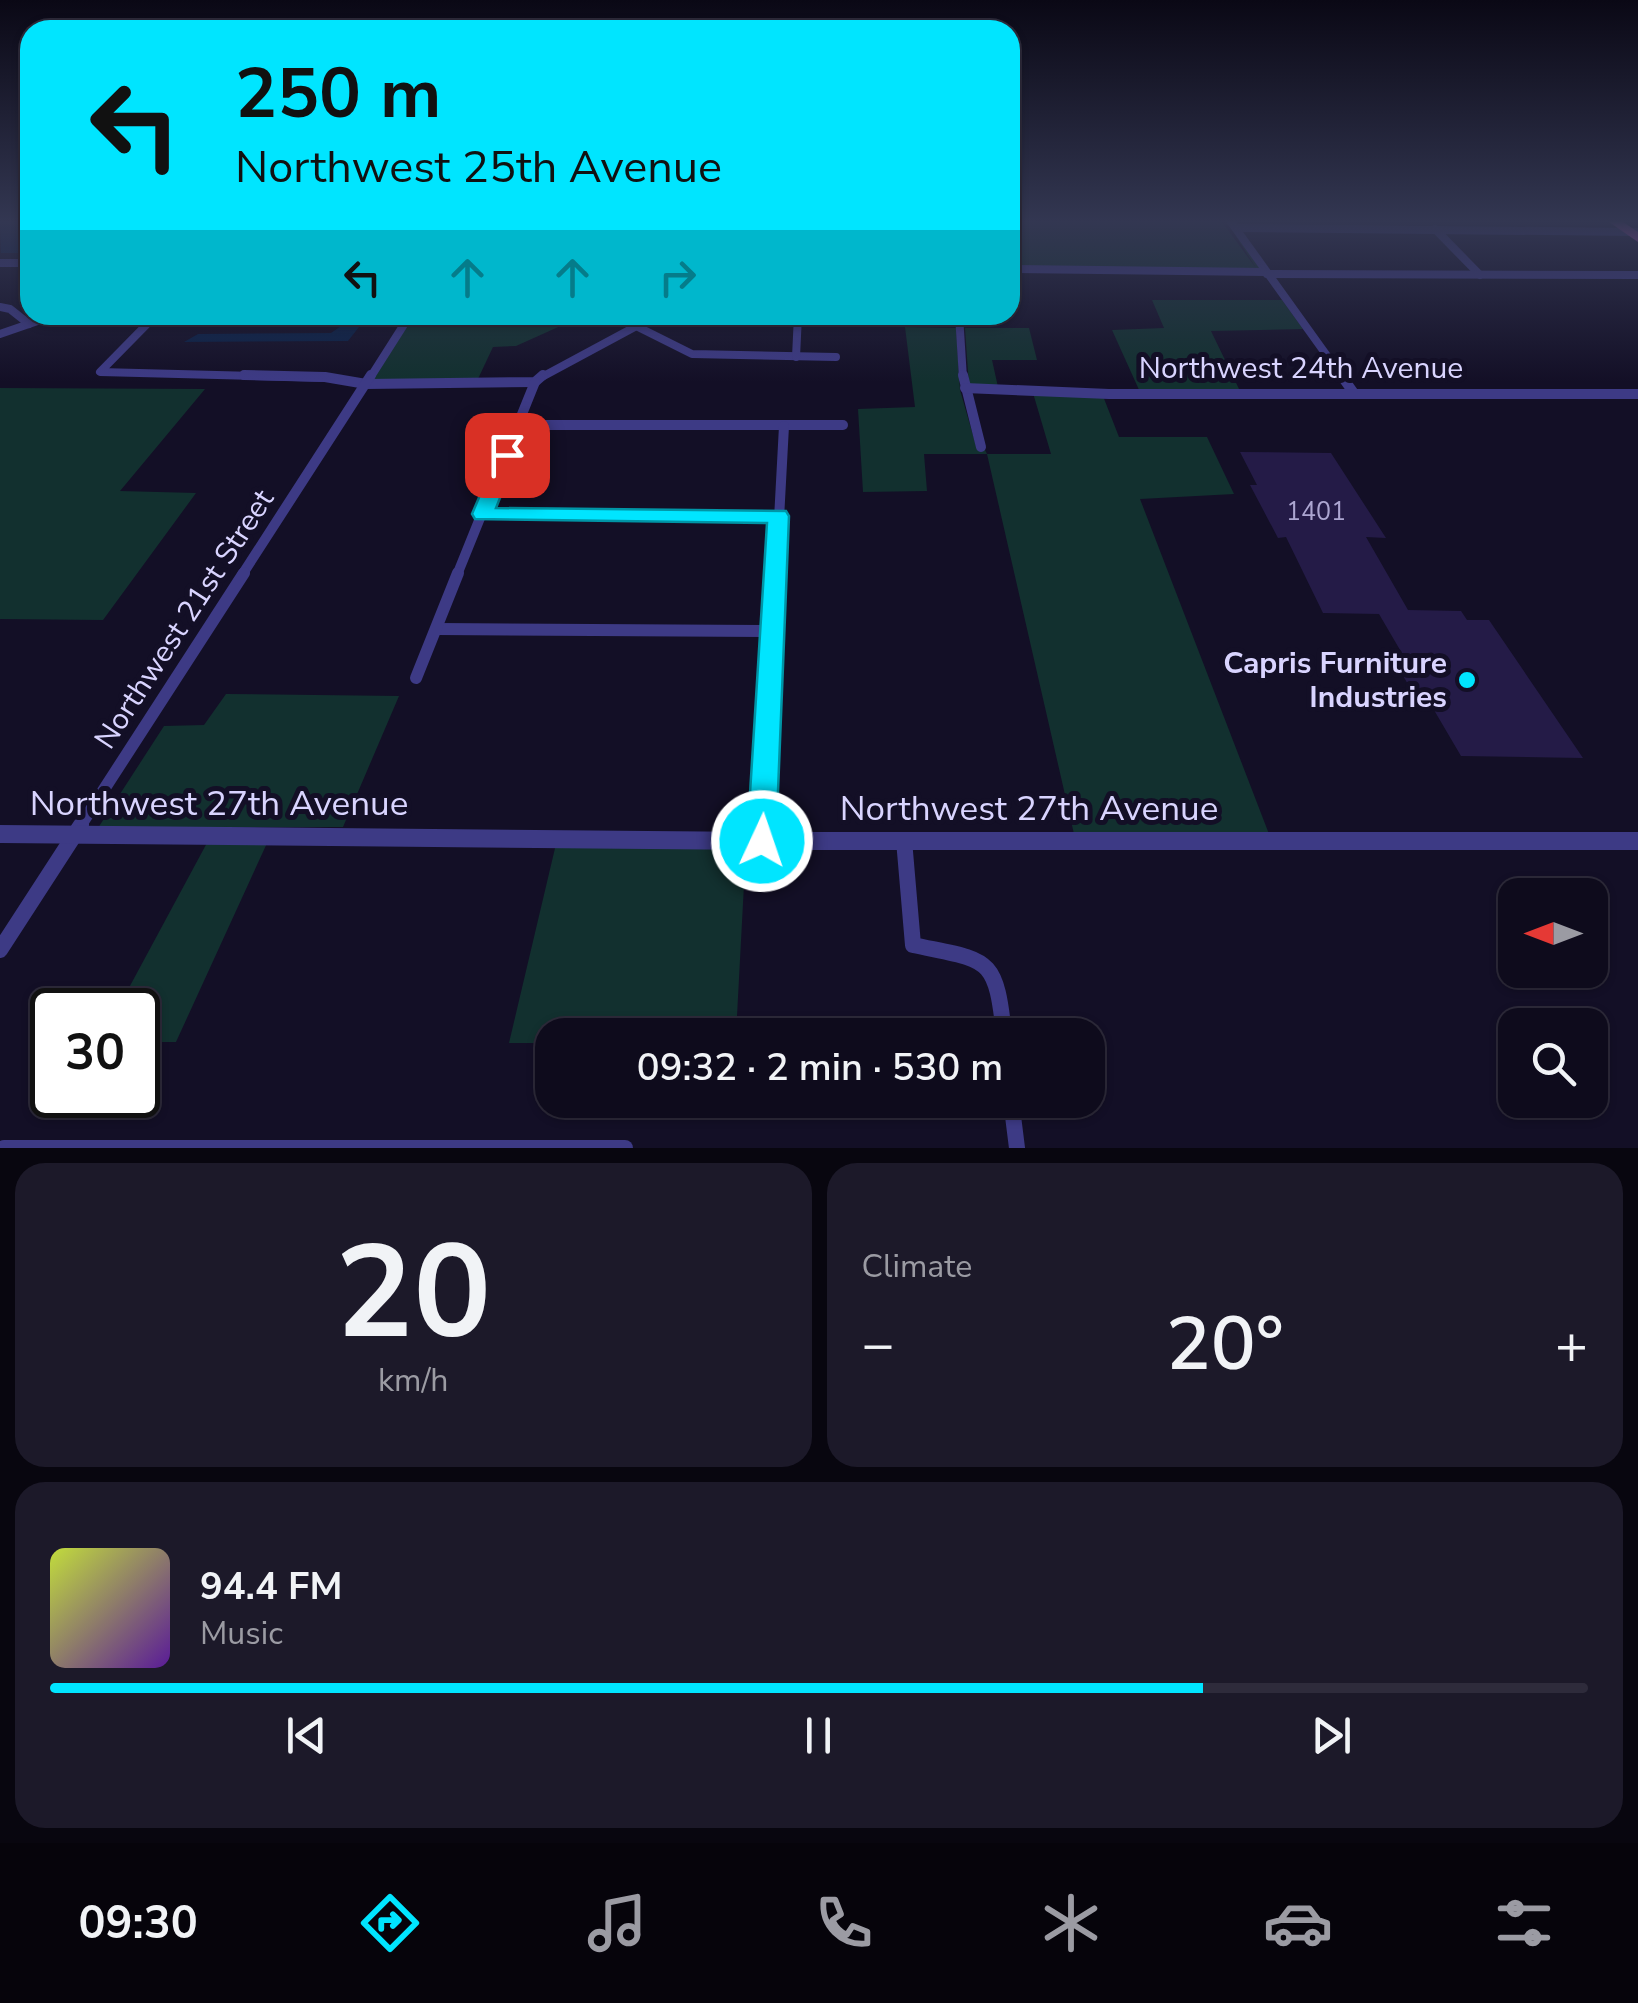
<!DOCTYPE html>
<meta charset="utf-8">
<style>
:root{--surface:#0e0b1c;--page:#1c1929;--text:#f1f3f6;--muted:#9b9ba3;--line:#2e2b3b;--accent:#00e5ff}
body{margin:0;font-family:"Nunito Sans",sans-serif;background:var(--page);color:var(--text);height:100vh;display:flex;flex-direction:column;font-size:38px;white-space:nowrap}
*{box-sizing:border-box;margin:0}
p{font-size:32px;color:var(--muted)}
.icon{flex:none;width:55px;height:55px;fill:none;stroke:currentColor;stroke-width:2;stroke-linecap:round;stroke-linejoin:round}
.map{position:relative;height:1148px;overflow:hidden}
.panel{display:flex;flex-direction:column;gap:15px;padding:15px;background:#08060f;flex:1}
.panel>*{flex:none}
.guide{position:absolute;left:20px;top:20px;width:1000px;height:305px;border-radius:30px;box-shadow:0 2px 8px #0004,0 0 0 2px var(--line);background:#00e5ff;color:#111;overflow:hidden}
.needle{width:65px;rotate:270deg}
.fabs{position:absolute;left:1498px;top:878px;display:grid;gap:20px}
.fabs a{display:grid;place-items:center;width:110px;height:110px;border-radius:20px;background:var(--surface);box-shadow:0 2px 8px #0004,0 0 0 2px var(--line);font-size:50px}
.speed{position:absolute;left:30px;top:988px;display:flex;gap:20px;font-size:50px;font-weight:700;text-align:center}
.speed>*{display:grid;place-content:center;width:130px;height:130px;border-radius:50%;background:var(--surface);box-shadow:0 2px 8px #0004,0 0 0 2px var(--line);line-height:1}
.speed .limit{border:5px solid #111;border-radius:15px;background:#fff;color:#111}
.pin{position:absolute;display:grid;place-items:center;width:85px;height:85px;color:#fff;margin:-42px;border-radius:20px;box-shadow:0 5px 15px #0006}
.me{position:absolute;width:110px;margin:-55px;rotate:3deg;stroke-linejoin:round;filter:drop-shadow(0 0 8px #0008)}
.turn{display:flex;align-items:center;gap:35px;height:210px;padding:0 50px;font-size:45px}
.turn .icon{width:130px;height:130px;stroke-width:2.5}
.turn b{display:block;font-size:70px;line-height:85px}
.lanes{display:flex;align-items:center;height:95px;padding:0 50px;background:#0003;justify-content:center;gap:50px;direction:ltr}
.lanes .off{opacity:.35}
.big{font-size:75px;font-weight:600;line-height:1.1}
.panel .card{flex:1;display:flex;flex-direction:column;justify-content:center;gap:15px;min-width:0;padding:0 35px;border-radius:30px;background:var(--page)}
.panel .dial{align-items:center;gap:0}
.dial b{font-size:130px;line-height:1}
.song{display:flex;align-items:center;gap:30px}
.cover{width:120px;height:120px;border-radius:15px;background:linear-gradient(135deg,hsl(70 70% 55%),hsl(270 70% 35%))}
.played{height:10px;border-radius:5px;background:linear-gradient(90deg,var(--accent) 75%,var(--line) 75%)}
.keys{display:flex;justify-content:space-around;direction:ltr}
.heat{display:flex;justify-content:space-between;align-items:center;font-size:55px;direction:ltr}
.panel .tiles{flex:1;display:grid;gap:15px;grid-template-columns:1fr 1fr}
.card:last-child{grid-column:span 2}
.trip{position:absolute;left:535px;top:1018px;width:570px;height:100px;border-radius:30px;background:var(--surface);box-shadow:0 2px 8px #0004,0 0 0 2px var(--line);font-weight:600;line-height:100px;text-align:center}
.dock{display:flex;height:160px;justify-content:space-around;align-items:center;background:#06040b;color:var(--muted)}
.dock .icon{width:70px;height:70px}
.dock .on{color:var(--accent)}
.dock b{font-size:45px;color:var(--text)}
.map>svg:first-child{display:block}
.green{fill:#12302f}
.water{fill:#0a1f44}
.building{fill:#241b47}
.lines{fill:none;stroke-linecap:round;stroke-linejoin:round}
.minor-far3{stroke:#3d3a85;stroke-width:8}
.minor-far2{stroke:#3d3a85;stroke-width:10}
.minor-far1{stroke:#3d3a85;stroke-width:12}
.minor{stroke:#3d3a85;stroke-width:16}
.tertiary{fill:#3d3a85;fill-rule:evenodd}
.trunk{fill:#e055d1;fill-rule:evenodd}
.route{fill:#00e5ff;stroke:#0095a6;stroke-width:2.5}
.poi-dot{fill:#00e5ff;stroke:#130f26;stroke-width:4}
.labels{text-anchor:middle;stroke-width:10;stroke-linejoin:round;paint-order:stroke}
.number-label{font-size:25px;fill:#aca6d1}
.street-label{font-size:30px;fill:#d9d4ff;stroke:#130f26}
.poi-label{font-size:30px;font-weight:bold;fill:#d9d4ff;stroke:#130f26;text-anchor:end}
.near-street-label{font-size:35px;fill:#d9d4ff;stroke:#130f26}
</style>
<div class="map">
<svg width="1638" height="1148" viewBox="0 0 1638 1148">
<rect width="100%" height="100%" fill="#130f26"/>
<!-- green -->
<g class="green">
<path d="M1010,222h212l34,46 -29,-46 34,48 -251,-3z"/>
<path d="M1152,300h130l21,29 -92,2 29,60 -100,1 -28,-62 52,-2z"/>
<path d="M414,315h171l-69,31 -23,1 -16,34h-105z"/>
<path d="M905,327l51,1 4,62 17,59 8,1 2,4h64l-18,-61 70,3 16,41h88l27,57 -94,5 129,335h-195l-87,-380h-63l3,37 -64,1 -5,-83 57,-2z"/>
<path d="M965,328h64l8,32h-45l6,27 -29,-1z"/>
<path d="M0,388l205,1 -85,102 76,2 -93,127 -103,-1z"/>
<path d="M226,694l173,2 -56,131 -245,1 66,-102 40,-1z"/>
<path d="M208,841h60l-92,201h-38v-32h-21z"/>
<path d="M556,844l190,3 -10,188h-184v8h-43z"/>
</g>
<!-- water -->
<g class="water">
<path d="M0,222h30v31h-29z"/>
<path d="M351,319l12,3 -15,19 -164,1 14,-8 133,-1z"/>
</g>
<!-- building -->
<path class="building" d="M1240,452l91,1 55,85 -20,-1 42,73 53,1 6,9h22l94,138 -122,-2 -37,-63h-11l-15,-26h12l-31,-53 -56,-1 -37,-76 -8,1 -28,-53h7z"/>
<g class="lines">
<!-- minor-far3 -->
<g class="minor-far3">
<path d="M1231,222l112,156"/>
<path d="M1236,228l402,4"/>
<path d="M1435,229l45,46"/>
<path d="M0,263h30"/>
<path d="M1010,269l256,3"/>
<path d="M1267,274l371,1"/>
<path d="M0,307l10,2 19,15"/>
<path d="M156,315l-56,57 229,6"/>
<path d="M959,315l4,63"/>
<path d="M407,319l98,-4"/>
<path d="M636,326l56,28 144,3"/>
<path d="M0,334l55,-19"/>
<path d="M796,357l2,-42"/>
<path d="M370,378l40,-63"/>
<path d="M540,378l117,-63"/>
</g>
<!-- minor-far2 -->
<g class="minor-far2">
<path d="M244,375l81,2 41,7 169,-2 8,-7"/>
<path d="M963,375l18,72"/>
<path d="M1341,375l12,17"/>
<path d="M965,388l144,6h529"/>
<path d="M520,425h323"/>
<path d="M482,515l296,1"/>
<path d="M242,575l129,-200"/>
<path d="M457,575l78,-193"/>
<path d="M776,575l8,-149"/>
</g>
<!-- minor-far1 -->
<g class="minor-far1">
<path d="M438,629l335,2"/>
<path d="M416,678l42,-105"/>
<path d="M79,828l165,-255"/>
<path d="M762,828l14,-255"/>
</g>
<!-- minor -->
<g class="minor">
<path d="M904,840l9,105c75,16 83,9 91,90"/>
<path d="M761,841l1,-16"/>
<path d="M0,950l81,-125"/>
<path d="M1011,1100l6,48"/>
<path d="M4,1148h621"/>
</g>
<!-- tertiary -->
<path class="tertiary" d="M0,825l761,7h877v18h-877l-761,-7z"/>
<!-- trunk -->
<path class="trunk" d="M1609,222h14l15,10v10z"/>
</g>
<!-- sky -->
<linearGradient id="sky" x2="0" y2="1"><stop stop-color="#0a0815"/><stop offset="0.58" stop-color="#333752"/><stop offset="1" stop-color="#333752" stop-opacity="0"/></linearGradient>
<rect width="1638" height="382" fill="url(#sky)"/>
<!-- route -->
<path class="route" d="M507,449l10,6 -21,53 290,3 3,5 -13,325 -4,9 -10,4 -11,-4 -4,-9 20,-318 -292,-4 -3,-5 25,-59z"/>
<!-- markers -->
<circle class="poi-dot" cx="1467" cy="680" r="10"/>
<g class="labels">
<!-- number labels -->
<g class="number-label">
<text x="1316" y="520">1401</text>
</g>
<!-- street labels -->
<g class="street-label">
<text x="1301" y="378">Northwest 24th Avenue</text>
<text transform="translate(184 619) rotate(-57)" y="10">Northwest 21st Street</text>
</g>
<!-- poi labels -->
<g class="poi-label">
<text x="1447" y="673">Capris Furniture<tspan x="1447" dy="34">Industries</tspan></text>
</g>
<!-- near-street labels -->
<g class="near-street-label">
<text x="219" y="815">Northwest 27th Avenue</text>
<text x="1029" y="820">Northwest 27th Avenue</text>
</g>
</g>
</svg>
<div class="fabs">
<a><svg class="needle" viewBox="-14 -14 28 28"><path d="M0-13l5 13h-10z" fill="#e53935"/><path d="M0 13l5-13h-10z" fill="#9b9ba3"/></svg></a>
<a><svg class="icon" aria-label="search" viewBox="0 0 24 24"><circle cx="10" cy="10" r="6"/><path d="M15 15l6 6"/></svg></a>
</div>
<div class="speed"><div class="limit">30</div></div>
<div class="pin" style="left:507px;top:455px;background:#d93025"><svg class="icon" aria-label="arrive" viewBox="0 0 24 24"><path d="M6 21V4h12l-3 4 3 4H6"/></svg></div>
<svg class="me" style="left:762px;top:841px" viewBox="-20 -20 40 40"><circle r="17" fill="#00e5ff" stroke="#fff" stroke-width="3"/><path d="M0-11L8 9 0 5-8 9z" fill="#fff"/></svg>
<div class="trip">09:32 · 2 min · 530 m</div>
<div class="guide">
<div class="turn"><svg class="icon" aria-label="left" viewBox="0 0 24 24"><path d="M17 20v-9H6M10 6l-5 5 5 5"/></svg><div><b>250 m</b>Northwest 25th Avenue</div></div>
<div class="lanes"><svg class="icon" aria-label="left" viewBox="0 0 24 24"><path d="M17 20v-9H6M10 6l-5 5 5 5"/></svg><svg class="icon off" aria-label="ahead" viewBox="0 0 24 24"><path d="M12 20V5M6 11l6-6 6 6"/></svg><svg class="icon off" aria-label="ahead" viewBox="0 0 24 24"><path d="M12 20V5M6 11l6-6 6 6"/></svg><svg class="icon off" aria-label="right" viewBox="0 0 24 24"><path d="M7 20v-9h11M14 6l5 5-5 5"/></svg></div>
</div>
</div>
<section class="panel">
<div class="tiles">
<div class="card dial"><b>20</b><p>km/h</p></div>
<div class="card"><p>Climate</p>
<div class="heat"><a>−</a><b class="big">20°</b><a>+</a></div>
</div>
<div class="card">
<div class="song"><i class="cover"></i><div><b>94.4 FM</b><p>Music</p></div></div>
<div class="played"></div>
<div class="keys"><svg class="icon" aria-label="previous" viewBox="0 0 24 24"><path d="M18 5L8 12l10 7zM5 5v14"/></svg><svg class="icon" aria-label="pause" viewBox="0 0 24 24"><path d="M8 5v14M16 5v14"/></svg><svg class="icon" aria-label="next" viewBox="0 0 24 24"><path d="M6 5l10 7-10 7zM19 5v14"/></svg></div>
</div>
</div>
</section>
<nav class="dock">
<b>09:30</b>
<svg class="icon on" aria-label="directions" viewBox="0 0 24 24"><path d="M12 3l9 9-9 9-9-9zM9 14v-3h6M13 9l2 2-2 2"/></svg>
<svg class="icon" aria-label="music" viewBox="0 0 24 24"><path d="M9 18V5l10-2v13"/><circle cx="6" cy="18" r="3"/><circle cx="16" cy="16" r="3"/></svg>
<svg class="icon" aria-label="phone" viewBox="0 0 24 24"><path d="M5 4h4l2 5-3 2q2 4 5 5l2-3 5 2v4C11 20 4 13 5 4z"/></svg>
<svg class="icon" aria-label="climate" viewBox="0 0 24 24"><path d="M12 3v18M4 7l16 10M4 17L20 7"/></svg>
<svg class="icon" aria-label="car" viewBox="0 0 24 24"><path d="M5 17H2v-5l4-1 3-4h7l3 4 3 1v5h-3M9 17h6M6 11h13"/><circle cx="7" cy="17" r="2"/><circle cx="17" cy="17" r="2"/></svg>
<svg class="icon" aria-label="filters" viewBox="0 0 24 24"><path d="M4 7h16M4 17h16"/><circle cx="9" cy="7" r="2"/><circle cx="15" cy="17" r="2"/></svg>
</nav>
